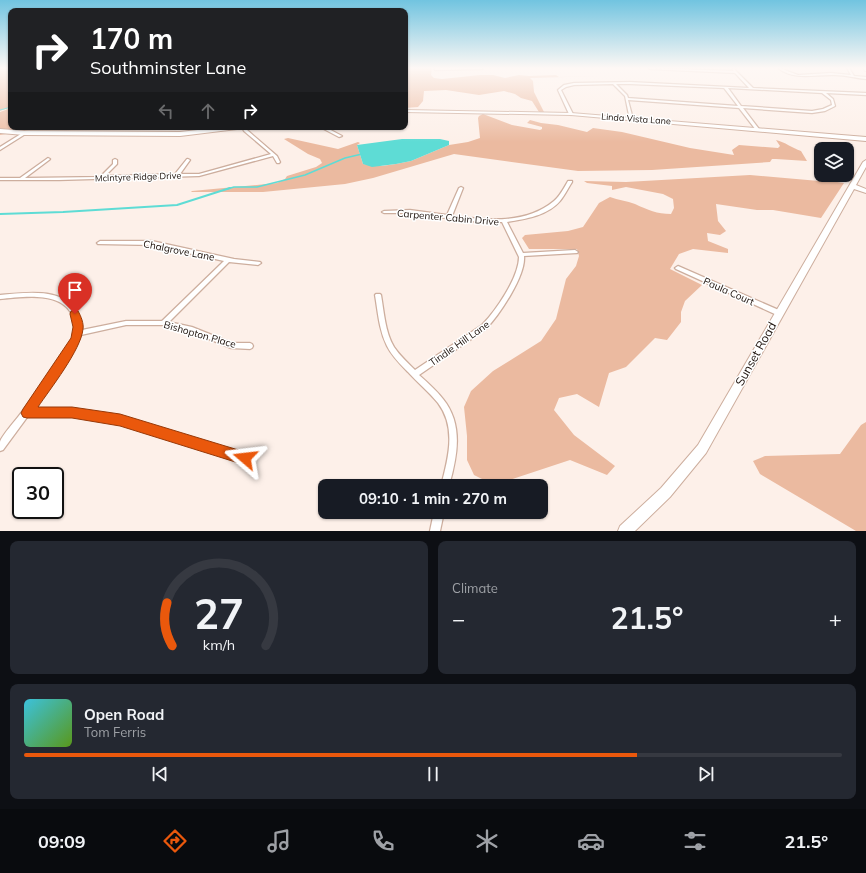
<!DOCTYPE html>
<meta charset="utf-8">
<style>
:root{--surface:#171b24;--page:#242831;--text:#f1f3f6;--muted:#9ea1a6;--line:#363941;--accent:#ea580c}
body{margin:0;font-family:Mulish,sans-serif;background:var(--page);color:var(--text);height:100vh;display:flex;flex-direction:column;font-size:15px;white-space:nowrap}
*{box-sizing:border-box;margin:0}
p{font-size:13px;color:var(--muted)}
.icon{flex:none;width:22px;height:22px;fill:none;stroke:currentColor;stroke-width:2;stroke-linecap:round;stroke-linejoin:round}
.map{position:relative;height:531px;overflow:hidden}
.panel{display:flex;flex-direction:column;gap:10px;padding:10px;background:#0d0f14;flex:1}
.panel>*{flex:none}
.top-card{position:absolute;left:8px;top:8px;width:400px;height:122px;border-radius:8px;box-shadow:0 1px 3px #0004;background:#202124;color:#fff;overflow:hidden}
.buttons{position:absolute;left:814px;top:142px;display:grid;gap:8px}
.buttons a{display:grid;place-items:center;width:40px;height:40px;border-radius:8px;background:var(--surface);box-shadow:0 1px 3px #0004;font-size:20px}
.speed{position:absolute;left:12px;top:467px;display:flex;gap:8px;font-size:20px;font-weight:700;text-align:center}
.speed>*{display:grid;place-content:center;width:52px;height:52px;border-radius:50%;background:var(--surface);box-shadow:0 1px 3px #0004;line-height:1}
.speed .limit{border:2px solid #111;border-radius:6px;background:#fff;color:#111}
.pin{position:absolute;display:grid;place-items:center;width:34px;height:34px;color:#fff;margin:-41px -17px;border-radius:50% 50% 50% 0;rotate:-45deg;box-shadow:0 0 4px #0007}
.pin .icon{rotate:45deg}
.me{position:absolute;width:44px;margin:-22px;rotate:287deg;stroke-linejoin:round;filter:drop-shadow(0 0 3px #0008)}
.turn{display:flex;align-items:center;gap:14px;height:84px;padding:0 16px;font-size:18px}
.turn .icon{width:52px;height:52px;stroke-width:2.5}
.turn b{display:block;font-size:28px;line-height:34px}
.lanes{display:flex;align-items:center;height:38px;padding:0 16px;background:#0003;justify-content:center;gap:20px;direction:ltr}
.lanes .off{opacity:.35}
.big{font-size:30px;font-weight:700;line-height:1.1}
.panel .card{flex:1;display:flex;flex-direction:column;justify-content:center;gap:6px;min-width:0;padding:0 14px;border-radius:8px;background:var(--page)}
.panel .dial{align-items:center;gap:0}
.dial svg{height:104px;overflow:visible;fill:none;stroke:var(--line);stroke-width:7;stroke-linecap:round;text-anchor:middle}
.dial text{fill:var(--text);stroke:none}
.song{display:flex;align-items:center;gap:12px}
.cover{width:48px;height:48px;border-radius:6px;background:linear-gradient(135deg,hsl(190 70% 55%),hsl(90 70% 35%))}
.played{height:4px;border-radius:2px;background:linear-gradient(90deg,var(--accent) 75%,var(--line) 75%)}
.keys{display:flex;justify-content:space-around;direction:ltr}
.heat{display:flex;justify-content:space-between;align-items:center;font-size:22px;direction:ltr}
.panel .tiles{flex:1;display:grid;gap:10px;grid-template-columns:1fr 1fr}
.card:last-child{grid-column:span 2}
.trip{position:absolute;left:318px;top:479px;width:230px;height:40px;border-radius:8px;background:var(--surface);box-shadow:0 1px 3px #0004;font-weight:700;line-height:40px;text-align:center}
.menu{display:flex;height:64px;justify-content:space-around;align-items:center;background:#090b0e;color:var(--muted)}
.menu .icon{width:28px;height:28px}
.menu .active{color:var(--accent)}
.menu b{font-size:18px;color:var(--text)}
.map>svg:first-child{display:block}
.green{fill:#ebbaa0}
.water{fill:#5edcd5}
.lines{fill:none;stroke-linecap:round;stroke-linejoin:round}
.stream-far2{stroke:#5edcd5;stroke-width:1}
.stream-far1{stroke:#5edcd5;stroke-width:1.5}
.stream{stroke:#5edcd5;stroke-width:2}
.street-casing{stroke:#cdae9e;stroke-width:2.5}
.secondary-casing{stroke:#cdae9e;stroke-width:2}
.street{fill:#fff;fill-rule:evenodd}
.secondary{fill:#fff;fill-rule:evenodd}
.route{fill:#ea580c;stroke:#983908}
.labels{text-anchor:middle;stroke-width:3;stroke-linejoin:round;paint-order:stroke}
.far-street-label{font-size:9px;fill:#1c110b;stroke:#fff}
.street-label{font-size:10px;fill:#1c110b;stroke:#fff}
.near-street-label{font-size:12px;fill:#1c110b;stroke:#fff}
</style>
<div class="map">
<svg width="866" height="531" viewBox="0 0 866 531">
<rect width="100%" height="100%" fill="#fdf0e9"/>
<!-- green -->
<g class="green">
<path d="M0,68h11v39l-11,4z"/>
<path d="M405,68h27l-1,7 3,3 8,1 38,-4h13l12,3 14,-3 10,1 27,-1 3,2 43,-1 -72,2 3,3 1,11 10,20h-5l-7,-11 -11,-3 -6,-4 -11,-3 -25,4 -33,-5 -22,1 -1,10 -5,6 -13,1z"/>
<path d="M11,108v19h24l-1,2 -34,6v-23z"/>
<path d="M483,114l29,11 28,5 2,-1v-2l-15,-4 3,-3 11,3 17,2 29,7 6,-4 29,4 68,16 44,7 -2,-5 7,-5 39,3 2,-2 -4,-6c9,2 16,8 25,11l6,10 -31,-2h-4l-2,3 -118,8 -74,1 -124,-17 -81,24 -28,6 -82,8h-72l1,-1 85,-8 8,-4 2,-3 29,-9 6,-4 -2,-4 -12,-5 -24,-15 4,-1 50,11 20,-7 2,1 -3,2 6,19 19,2 14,-2 15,-3 38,-16 19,-3 12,-4 -2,-20 1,-2z"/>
<path d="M750,175l69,6 4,-1 21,3 -23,35 -48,-8h-16l-41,-6 2,17 8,10 -6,4 -13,-2 1,8 20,8v4l-35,-4 -14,5 -9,15 32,16 -17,16 -4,11v10l-14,18 -12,-2 -29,29 -17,6 -10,34 -22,-13 -18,4 -5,12 20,25 41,31 -8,9 -37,-15 -76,25 -20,-10 -7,-15v-24l-3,-29 7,-16 22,-20 48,-30 15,-22 10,-40 10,-13 3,-10 -2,-7h-48l-7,-11 3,-3 43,-4 15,-4 16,-24 11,-6c8,3 17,4 25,7 13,6 22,10 36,10l3,-6 -1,-9 -10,-5 -37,-7 -14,3v-4l-25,-3 -3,-2 42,1z"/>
<path d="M866,422v109h-10l-96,-57 -7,-13 12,-5 75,-2 21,-29z"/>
</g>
<!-- water -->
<path class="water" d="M402,139h38l9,2v4l-38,16 -15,3 -24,3 -9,-3 -6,-19z"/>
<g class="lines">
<!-- stream-far2 -->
<path class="stream-far2" d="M0,110l11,-3"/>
<!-- stream-far1 -->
<path class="stream-far1" d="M227,189l7,-2h23l48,-12 40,-17 17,-4"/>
<!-- stream -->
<path class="stream" d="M0,214l63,-2 114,-7 53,-17"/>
<defs>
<g id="street">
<path d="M434,68h49l-1,1 -47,1z"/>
<path d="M649,68l85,3 -2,-2 1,-1 20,20 113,5v2l-40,-2 7,6 2,7 -10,5 -13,2 -69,-5 16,21 -2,1h-1l-17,-22 -111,-8 5,19 -3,1 -5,-24 -12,-12 -39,1 -8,2 -5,3 12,24 -2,1 -2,-1 -11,-24 6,-5 10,-2 56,-1 119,6 -14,-15 -85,-4zM616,84h14l94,4 14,18 -110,-8 -1,-3zM728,88l94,5 9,7 1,5 -9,4 -11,2 -71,-5z"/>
<path d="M778,68h3l6,3 11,4 33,-2 20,2 -4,-7h2l5,8 12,1v2c-10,-1 -21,-4 -31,-4 -20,-1 -40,6 -57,-7z"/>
<path d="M242,127h4l1,3 30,26 3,6 -1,1h-2l-4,-7 -74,20 -140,4h-59v-2h20l28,-20 2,1 -1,1 -24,18 75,-1 13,-13v-4l2,-1 2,1v4l-12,12 70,-2 12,-15h1l2,1 -10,14h19l72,-20 -27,-23z"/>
<path d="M320,127h5l17,9 -3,1z"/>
<path d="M24,132l3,1 -27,17v-3z"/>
<path d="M568,181h4v1c-4,6 -7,13 -12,19 -13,15 -35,18 -53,21l16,31 52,-3 3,2 -1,1 -53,3c2,20 -25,59 -38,73l-67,46c9,8 17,15 24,24 21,26 14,58 6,87h-8c7,-27 16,-58 -3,-83 -9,-11 -20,-20 -30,-31 -8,-8 -16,-16 -21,-26 -8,-16 -9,-34 -12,-51l1,-1h4l1,1c3,17 4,37 13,52 6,9 14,16 21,23l67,-45c14,-14 37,-48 37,-68l-17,-35h-14l-20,-1 -58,-8h-26l-2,-1 2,-1 26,-1 37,5 12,-27 2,-1 2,1 -11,28c34,4 73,9 102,-15 6,-5 10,-13 14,-20z"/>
<path d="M100,241h52l82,18 26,3 1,1 -3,2 -29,-3 -60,60 23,5 40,16h18l2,1 1,2 -1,2 -2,1 -19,-1 -42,-17 -25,-6h-38l-45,10 -4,9 -8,13 -36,53h39l48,7 125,37 3,1 1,3 -1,3 -3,1 -125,-39 -48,-7h-44l-25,34 -3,1c0,-3 0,-7 0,-9 1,-5 14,-20 18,-25 12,-15 23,-31 34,-47 9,-11 21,-25 23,-39 1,-6 -2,-12 -4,-18 -12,-22 -50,-16 -71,-14v-4c22,-2 57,-7 73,11 2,3 3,6 4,9 3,5 4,9 5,15l44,-9h36l62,-60 -72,-16 -54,-1 -1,-1z"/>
<path d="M678,266l103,45 1,2 -1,2h-4l-101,-46 -1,-1z"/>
<path d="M434,512h10l-4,19h-10z"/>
</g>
<g id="secondary">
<path d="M863,68h3v3h-1z"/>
<path d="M405,110l166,3 295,24v4l-295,-26 -166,-3z"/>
<path d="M224,127h16l-3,2 -57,7 -155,-1 -25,-2v-4l25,2 155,1z"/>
<path d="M866,160v7l-10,18 10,4v4l-12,-4 -148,264 -36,44 -35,34h-17l2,-5 41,-38 37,-43 151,-259 14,-24z"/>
</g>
</defs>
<!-- street casing -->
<use href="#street" class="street-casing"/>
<!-- secondary casing -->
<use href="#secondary" class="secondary-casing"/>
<!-- street -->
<use href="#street" class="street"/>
<!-- secondary -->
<use href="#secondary" class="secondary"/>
</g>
<!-- sky -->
<linearGradient id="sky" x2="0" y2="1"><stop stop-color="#71c4e0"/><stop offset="0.48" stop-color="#fef8f5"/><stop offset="1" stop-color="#fef8f5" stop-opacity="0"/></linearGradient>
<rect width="866" height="142" fill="url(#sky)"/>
<!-- route -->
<path class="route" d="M75,310l3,1c3,5 6,13 5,18 -2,21 -33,60 -45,78h34l48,7 125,38 5,2 2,4 -2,5 -5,2 -125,-39 -48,-8h-45l-4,-1 -2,-4 2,-4 48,-71 2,-11 -3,-13 1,-3z"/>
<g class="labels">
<!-- far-street labels -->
<g class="far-street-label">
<text transform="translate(636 119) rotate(4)" y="3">Linda Vista Lane</text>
<text transform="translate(138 177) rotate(-2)" y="3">McIntyre Ridge Drive</text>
</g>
<!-- street labels -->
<g class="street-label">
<text transform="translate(448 217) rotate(5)" y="4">Carpenter Cabin Drive</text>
<text transform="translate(179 250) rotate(11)" y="4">Chalgrove Lane</text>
<text transform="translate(729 291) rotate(24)" y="4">Paula Court</text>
<text transform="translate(200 334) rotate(16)" y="4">Bishopton Place</text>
<text transform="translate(459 343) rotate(-35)" y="4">Tindle Hill Lane</text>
</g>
<!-- near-street labels -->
<g class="near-street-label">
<text transform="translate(756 354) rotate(-61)" y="4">Sunset Road</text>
</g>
</g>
</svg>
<div class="buttons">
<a><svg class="icon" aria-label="layers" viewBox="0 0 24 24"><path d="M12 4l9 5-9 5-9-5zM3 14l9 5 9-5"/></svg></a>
</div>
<div class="speed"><div class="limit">30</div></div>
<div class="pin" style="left:75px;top:314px;background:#d93025"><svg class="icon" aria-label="arrive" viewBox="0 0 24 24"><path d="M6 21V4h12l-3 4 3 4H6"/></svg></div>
<svg class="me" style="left:245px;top:458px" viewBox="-20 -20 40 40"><path d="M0-17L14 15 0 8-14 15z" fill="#ea580c" stroke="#fff" stroke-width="4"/></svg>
<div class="trip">09:10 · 1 min · 270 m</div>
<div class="top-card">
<div class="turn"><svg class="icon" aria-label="right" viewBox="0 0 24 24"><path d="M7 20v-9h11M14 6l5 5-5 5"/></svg><div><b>170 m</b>Southminster Lane</div></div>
<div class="lanes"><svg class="icon off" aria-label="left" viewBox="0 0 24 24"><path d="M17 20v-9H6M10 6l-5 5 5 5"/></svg><svg class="icon off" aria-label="ahead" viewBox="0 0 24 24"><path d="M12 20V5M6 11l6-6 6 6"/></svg><svg class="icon" aria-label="right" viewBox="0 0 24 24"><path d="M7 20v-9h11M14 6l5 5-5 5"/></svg></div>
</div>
</div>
<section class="panel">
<div class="tiles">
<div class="card dial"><svg viewBox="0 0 100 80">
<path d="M14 69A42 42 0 1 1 86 69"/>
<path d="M14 69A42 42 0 0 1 10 36" stroke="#ea580c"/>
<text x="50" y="56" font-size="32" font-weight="700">27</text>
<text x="50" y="72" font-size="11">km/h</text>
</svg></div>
<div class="card"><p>Climate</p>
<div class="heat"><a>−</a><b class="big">21.5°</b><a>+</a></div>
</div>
<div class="card">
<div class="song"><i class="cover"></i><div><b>Open Road</b><p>Tom Ferris</p></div></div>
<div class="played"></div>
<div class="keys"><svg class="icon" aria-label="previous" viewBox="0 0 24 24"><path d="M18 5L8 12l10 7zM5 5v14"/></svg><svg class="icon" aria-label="pause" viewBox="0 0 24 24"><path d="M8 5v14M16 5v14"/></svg><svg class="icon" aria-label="next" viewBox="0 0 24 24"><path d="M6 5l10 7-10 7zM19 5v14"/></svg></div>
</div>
</div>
</section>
<nav class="menu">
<b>09:09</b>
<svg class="icon active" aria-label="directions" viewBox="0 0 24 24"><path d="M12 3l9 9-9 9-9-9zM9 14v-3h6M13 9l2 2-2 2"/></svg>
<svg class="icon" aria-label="music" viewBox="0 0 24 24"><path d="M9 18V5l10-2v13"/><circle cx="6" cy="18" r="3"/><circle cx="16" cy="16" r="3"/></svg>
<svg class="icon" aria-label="phone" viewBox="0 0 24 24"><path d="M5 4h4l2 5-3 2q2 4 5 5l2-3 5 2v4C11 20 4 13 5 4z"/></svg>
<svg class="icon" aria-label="climate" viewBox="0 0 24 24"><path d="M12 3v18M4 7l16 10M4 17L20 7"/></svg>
<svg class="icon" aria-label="car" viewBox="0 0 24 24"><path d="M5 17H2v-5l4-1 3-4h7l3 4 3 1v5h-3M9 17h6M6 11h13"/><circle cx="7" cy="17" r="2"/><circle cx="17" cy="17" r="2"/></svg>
<svg class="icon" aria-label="filters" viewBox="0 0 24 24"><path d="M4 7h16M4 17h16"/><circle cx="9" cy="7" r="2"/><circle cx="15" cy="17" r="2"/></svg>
<b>21.5°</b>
</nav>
